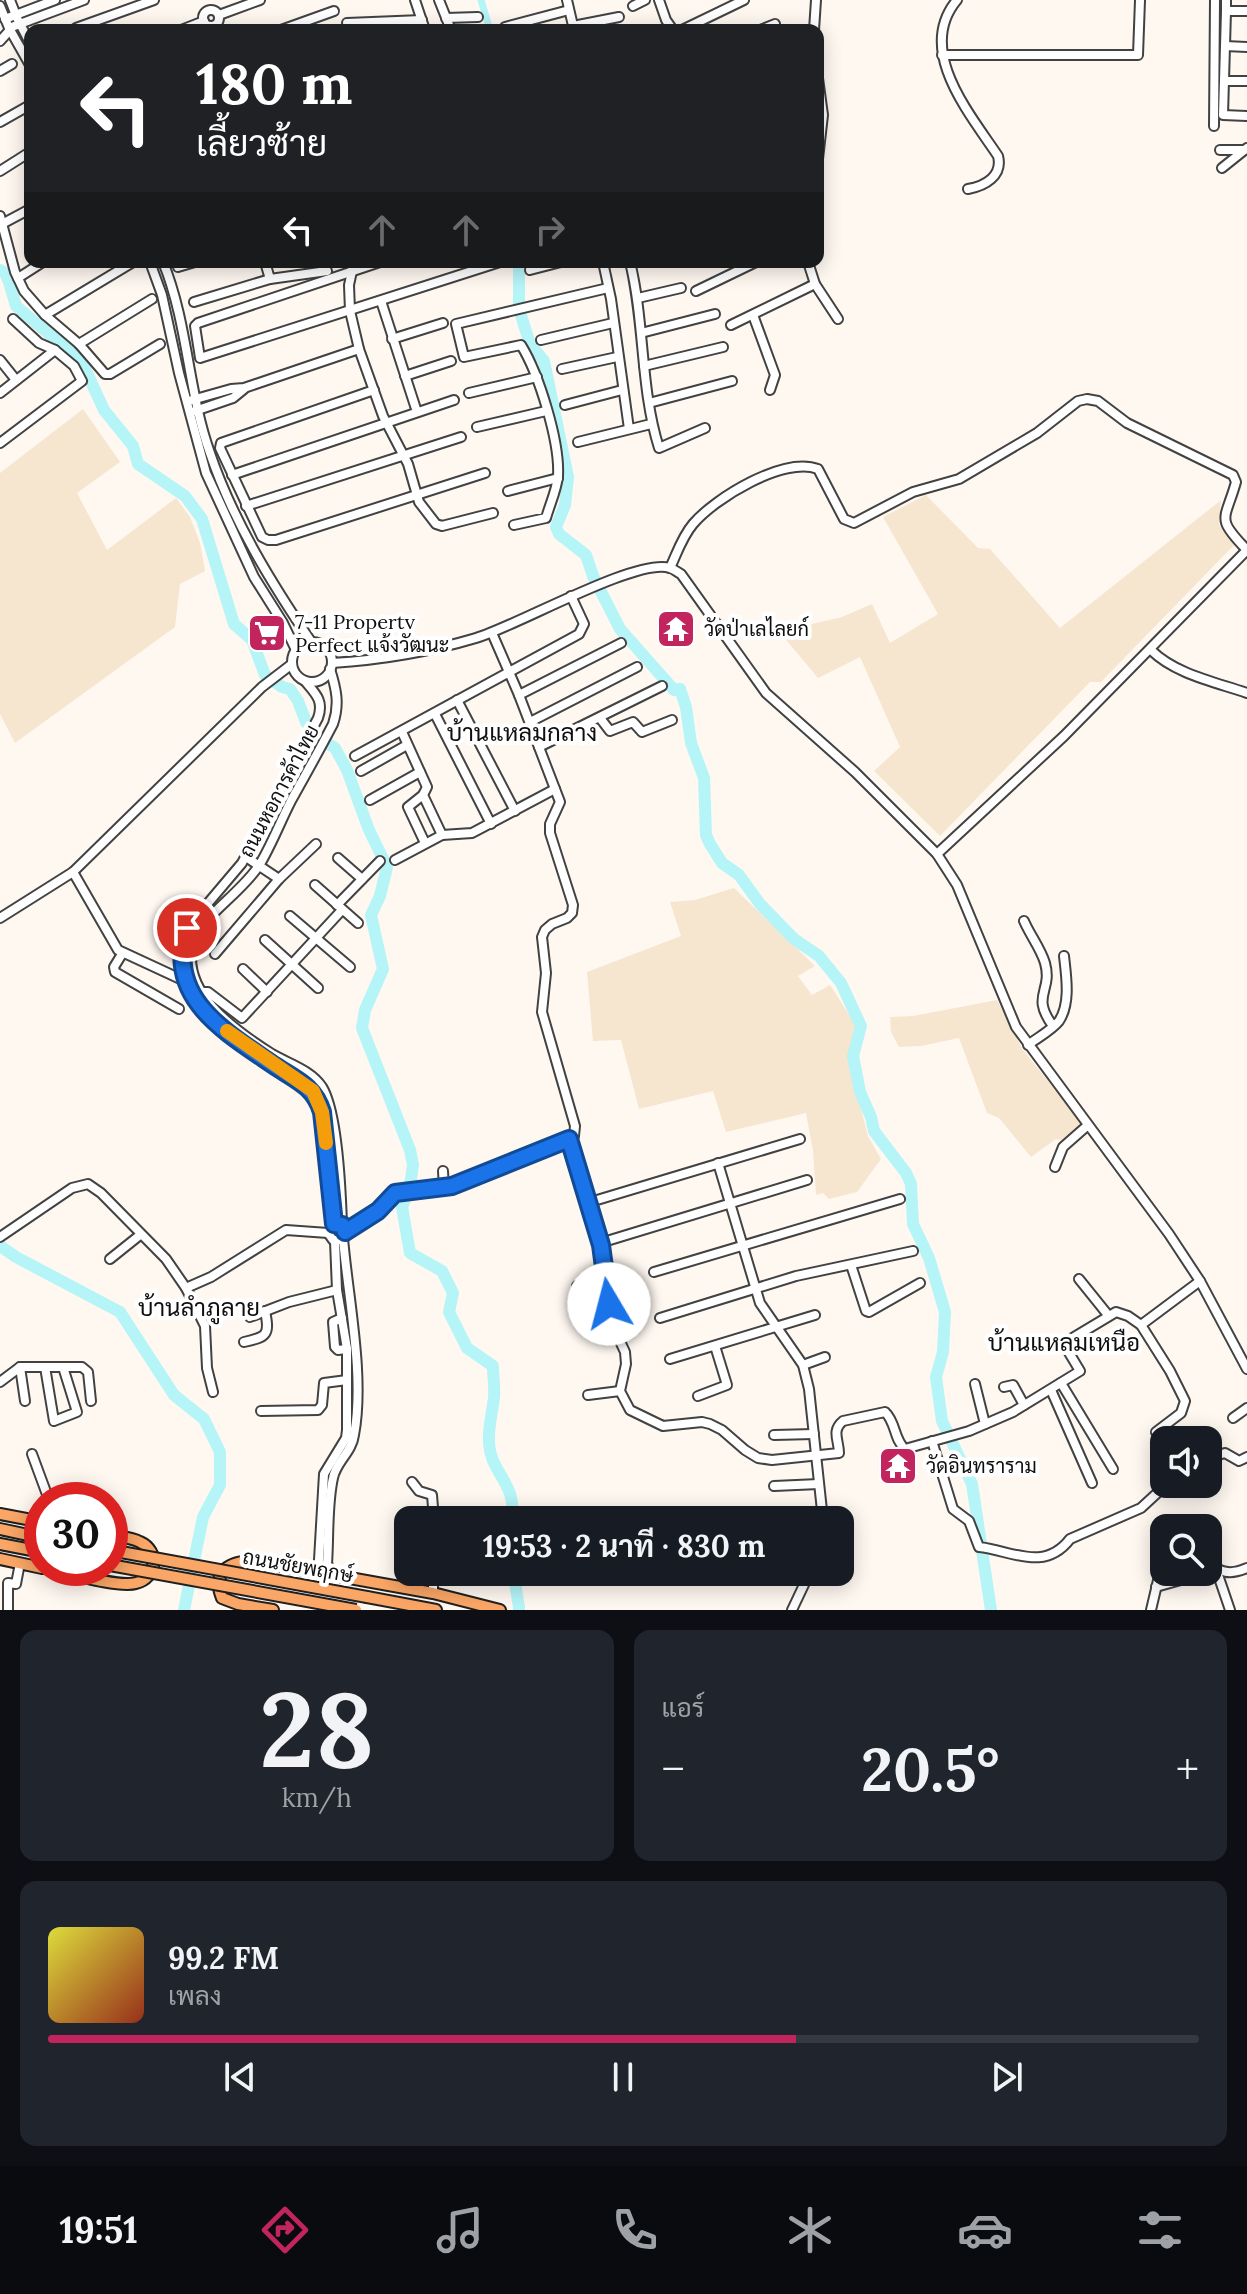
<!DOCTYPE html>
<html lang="th">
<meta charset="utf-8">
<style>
:root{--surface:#171b24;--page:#20242c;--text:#f1f3f6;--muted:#9ea1a6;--line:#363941;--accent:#c2245e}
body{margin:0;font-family:Lora,Sarabun,serif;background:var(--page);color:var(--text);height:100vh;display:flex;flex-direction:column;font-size:30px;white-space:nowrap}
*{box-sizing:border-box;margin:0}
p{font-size:26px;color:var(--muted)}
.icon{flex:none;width:44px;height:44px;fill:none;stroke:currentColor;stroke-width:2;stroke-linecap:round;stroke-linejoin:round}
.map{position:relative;height:1610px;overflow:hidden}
.sheet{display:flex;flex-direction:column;gap:20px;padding:20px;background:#0d0f14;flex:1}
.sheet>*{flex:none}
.guide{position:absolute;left:24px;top:24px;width:800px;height:244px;border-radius:16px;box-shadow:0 4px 20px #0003;background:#202124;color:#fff;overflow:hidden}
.buttons{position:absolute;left:1150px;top:1426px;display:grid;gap:16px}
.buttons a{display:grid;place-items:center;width:72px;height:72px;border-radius:16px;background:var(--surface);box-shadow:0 4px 20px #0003;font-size:40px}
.speed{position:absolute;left:24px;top:1482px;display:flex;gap:16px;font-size:40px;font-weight:700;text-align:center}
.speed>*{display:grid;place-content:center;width:104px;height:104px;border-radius:50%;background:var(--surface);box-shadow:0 4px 20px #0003;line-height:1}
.speed .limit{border:12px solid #d22;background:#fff;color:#111}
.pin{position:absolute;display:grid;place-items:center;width:68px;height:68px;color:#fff;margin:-34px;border:4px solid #fff;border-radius:50%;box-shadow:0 2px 8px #0007}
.me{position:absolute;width:88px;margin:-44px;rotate:352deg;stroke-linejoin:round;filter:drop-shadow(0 0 6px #0008)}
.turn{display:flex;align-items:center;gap:28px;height:168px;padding:0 40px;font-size:36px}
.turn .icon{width:104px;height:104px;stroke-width:2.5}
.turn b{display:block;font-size:56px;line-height:68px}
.lanes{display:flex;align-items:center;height:76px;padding:0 40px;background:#0003;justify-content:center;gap:40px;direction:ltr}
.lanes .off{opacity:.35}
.big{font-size:60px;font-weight:700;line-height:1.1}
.sheet .tile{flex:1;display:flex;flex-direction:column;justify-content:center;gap:12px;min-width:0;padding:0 28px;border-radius:16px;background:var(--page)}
.sheet .dial{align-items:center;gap:0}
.dial b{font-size:104px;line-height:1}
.song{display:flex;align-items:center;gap:24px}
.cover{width:96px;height:96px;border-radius:12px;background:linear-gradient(135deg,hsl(60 70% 55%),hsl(10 70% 35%))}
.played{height:8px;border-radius:4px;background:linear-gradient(90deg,var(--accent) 65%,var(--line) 65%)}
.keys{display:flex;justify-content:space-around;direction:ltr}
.heat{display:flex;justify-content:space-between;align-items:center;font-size:44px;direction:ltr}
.sheet .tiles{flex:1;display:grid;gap:20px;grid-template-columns:1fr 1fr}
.tile:last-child{grid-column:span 2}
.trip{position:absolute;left:394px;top:1506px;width:460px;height:80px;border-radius:16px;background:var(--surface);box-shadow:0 4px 20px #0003;font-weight:700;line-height:80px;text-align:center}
.menu{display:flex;height:128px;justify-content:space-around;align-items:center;background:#090b0e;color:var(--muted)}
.menu .icon{width:56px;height:56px}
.menu .selected{color:var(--accent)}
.menu b{font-size:36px;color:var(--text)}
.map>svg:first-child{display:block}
.farmland{fill:#f6e6d0}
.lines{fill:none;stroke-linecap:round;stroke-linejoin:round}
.canal{stroke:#b5f4f7;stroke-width:7}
.river{stroke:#b5f4f7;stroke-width:12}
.minor-casing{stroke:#424242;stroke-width:12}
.major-casing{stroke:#202020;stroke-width:14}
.minor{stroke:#fff;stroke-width:8}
.major{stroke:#faa666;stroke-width:10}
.major-bridge-casing{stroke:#202020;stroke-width:14;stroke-linecap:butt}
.major-bridge{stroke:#faa666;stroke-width:10}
.route-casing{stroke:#114b97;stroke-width:20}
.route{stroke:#1a73e8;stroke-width:14}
.slow{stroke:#f59e0b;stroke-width:14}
.labels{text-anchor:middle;stroke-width:8;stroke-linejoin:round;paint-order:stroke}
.poi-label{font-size:20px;fill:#0f0f0f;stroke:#fff;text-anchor:start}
.street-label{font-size:20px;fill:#0f0f0f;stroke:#fff}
.quarter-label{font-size:24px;fill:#0f0f0f;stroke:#fff}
</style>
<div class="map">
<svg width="1247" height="1610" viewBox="0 0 1247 1610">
<rect width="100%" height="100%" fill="#fff8f1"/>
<!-- farmland -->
<g class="farmland">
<path d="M83,409l37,53 -43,31 30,57 69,-52 14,19 10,26 5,28 -25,13 -5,43 -160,116 -15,-29v-241z"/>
<path d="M926,495l52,53 12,1 70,79 161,-128 -2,25 16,19 -134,138h-11l-150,154 -66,-65 26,-24 -40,-90 -42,21 -41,-49 8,-7 14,5 43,-10 30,-13 18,39 48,-29 -55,-97z"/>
<path d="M734,888l81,78 -17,10 14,19 18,-10 26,40 -8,34 20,77 13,23 -24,33 -28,7 -6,-6 -7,2 -3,-44 -7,-38 -80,19 -13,-41 -74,18 -18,-69 -28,1 -6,-69 94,-36 -11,-34 25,-2z"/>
<path d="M997,1000l26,50 62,77 -16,15 -13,-3 -25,18 -32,-39 -12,-5 -28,-75 -38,8 -22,1 -8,-15 -1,-15 23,-1z"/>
</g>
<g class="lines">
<!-- canal -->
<path class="canal" d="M481,0l9,30"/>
<!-- river -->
<g class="river">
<path d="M519,262v47l11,35 14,17 24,116 -3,28 -9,22 3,7 27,21 7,21 27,53 54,61 6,-1 6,18 5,36 13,35 2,57 4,9 12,19 17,12 21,29 34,35 25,17 22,27 20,43 -8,30 7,36 11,25 3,14 32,42 5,11 2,40 16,34 16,54 -2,40 -7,25 6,44 30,63 19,126"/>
<path d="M0,270l5,3 4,9 7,24 66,56 22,48 29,36 5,18 47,32 17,23 32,105 18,16 13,35 17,12 8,2 8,12 8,21 10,14 19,12 12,22 22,60 18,37 -7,29 -9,19 12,54 -18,41 -3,18 48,122 3,15 -3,21 -8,21 8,46 32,18 11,22 -4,19 18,36 26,18c0,11 2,22 1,32 -2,15 -6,30 -5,45 1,30 30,42 22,77"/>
<path d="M0,1246l16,11 104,55 54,83 30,24 16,33v33l-17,32 -19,93"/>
<path d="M519,1608l-4,-26 6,-10"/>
</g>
<defs>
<g id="minor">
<path d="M10,0l7,18 13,25"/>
<path d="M415,0l10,30"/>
<path d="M439,0l12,30"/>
<path d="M567,0l7,30"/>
<path d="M659,0l7,20 7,10"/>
<path d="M957,0c-42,50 13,114 41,156 5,20 -13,30 -30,33"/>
<path d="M1226,0v11h21"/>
<path d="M0,6l9,22 21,37"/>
<path d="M633,6l12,-6"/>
<circle cx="211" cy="18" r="8"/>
<path d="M1226,11l-3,104 24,1"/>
<path d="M219,15l41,-15"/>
<path d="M446,18l32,-1"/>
<path d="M5,19l50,-19"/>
<path d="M347,23l75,-3"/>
<path d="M573,26l46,-9"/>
<path d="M505,27l64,-17"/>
<path d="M9,28l75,-28"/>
<path d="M76,28l78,-28"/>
<path d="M181,30l23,-9"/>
<path d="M281,30l53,-19"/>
<path d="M682,30l62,-30"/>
<path d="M760,30l15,-6"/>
<path d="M814,30l2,-30"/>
<path d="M0,41l10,-11"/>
<path d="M1225,46l22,1"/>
<path d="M942,55h196l2,-55"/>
<path d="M0,71l12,-7"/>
<path d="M818,78l5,37 -5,44"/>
<path d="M1224,81h23"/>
<path d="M0,122l30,-17"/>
<path d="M1214,126l1,-126"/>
<path d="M1220,150h24"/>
<path d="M1222,168l25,-20"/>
<path d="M0,171l30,-19"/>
<path d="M0,216l15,56 9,19 21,24 34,29 26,30h5l50,-30"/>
<path d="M0,225l30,-16"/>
<path d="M150,262l12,33 17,78 27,100 48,104 29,46 13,27"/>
<path d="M163,262c25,61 25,130 47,191 23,68 62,131 102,190"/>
<path d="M265,262l5,17"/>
<path d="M354,262l-5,23 1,26 9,38 24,67 25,48 11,38 17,22 6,2 51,-13"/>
<path d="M380,262l-182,61 -3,3 5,32 300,-96"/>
<path d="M603,262l8,37 18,130"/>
<path d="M630,262c15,61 10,126 29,186l46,-20"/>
<path d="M808,262l7,22 23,35"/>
<path d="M178,267l17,-5"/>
<path d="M530,270l31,-8"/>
<path d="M18,278l25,-16"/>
<path d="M696,291l60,-29"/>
<path d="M638,298l43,-10"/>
<path d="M381,301l36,111"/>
<path d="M194,302l76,-23 57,-8"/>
<path d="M45,315l88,-53"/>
<path d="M753,315l22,60 -5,15"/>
<path d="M13,319l26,24 16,7"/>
<path d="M731,325l84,-41"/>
<path d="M641,333l74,-19"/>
<path d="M392,339l51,-16"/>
<path d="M541,340l72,-17"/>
<path d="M79,344l73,-45"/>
<path d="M0,360l16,20"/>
<path d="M644,366l79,-19"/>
<path d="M562,369l55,-12"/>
<path d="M405,376l46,-15"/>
<path d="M374,390l-153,53 -1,5 42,89 6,3h8l209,-67"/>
<path d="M0,393l55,-43 19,16 8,15 -82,62"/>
<path d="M469,393l68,-16"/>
<path d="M192,400l39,-11 13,-1 115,-39"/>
<path d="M649,403l83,-22"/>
<path d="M565,405l57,-15"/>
<path d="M195,411l38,-13 11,-9"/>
<path d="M477,427l69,-16"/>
<path d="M578,442l73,-18"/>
<path d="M232,475l222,-75"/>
<path d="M508,491l50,-13"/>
<path d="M246,506l215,-69"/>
<path d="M514,525l32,-7c4,-14 11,-29 12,-42 2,-34 -19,-102 -37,-131l-57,12 -8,-33 152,-36"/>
<path d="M670,568c7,-15 12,-31 23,-44 22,-26 91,-68 125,-55l26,50 10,4 59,-31 46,-13 78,-46 41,-32 9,-2 11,2 29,22 106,52 3,7c-11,39 -21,35 11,68"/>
<circle cx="312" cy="662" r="20"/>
<path d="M1151,650c24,24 64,32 96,43"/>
<path d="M332,663c48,-3 97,-11 144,-25 39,-11 161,-81 194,-70 4,1 7,4 11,6l85,119 89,79 82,82 20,31 59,142 153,207 31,47 47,88"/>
<path d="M330,669c6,19 10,35 3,55 -13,25 -27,50 -41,75 -11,21 -20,45 -32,65 -15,25 -56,52 -65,73 -20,52 39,93 77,117 17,10 39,16 50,33 16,26 19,106 20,138"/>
<path d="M305,681c11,13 19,20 13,37l-76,145 -55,65 -6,33 3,21 12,21 29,27 79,53 9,8 9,21 12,112 -6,9 5,7h7l4,-3 1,-8 -3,-4 -8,-1"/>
<path d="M519,695l102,-52"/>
<path d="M457,700l58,111"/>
<path d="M435,714l56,110"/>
<path d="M600,718l10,13 23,-9 9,10 30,-12"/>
<path d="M530,722l107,-55"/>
<path d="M402,732l25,55 -4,8 19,40"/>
<path d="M539,747l123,-61"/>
<path d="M355,756l224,-122 5,-10 -13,-28"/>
<path d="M361,771l46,-26"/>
<path d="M423,795l-15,12 17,36"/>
<path d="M370,800l50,-28"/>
<path d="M937,854l127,-118 183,-186"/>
<path d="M246,857l33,22"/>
<path d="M338,858l24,21"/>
<path d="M395,860l47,-25 30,-2 83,-44"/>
<path d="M73,872l45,78 69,32"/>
<path d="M315,885l43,38"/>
<path d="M337,905l43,-44"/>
<path d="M290,916l60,51"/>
<path d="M0,918l73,-46 189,-185 30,-23"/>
<path d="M1024,921c6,14 17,28 21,42 8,29 -15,32 8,63"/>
<path d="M265,940l53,48"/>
<path d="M122,954l-8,13 1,5 64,37"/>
<path d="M215,954l64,-75 37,-35"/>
<path d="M243,969l24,23"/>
<path d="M201,992h7l34,26 99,-107"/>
<path d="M1028,1045c9,-7 24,-15 31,-24 12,-18 7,-46 5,-65"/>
<path d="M569,1139l32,106 10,77 14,30 1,12 -6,27 10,19 33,16 39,-4 8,2 12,6 23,20 13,8 14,2 67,-7c0,-13 -8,-22 4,-32l42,-9c11,10 9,28 20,37l64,-18 44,-19 67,-41 -12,-20 3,-12 45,-27 12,4 13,9 59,-44"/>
<path d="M718,1163l42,140 43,62 6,24 14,131"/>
<path d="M1055,1167l8,-20 25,-22"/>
<path d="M443,1171l1,17"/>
<path d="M597,1200l203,-61"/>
<path d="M345,1232l33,-21 17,-18 57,-7 122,-50 1,-10 -33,-114 4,-39 -4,-36 3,-7 7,-6 15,-6 5,-5 1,-8 -23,-72v-9l10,-22 -41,-107 -27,-62"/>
<path d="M0,1237l72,-49 16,-4 13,9 65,66 20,29 19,38 2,42 6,24"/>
<path d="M610,1240l197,-60"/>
<path d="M110,1259l30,-24"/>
<path d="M851,1265l15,46 3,1 51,-29"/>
<path d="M654,1272l246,-73"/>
<path d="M1079,1279l29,36"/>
<path d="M577,1286l7,5 23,1"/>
<path d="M186,1288l25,-11 75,-47 42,3"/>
<path d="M250,1317l39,-15 48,-12"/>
<path d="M342,1318l-9,4 2,25 3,3 9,-1"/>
<path d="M660,1318l136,-42 117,-25"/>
<path d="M1141,1325l29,46 15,30 -4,12 -25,19"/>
<path d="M244,1342c23,-5 26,-7 21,-31"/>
<path d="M670,1359l145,-44"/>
<path d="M803,1365l22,-8"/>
<path d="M20,1367l5,34"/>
<path d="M45,1367l9,54 23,-9 -14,-45"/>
<path d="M0,1382l20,-15h62l6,5 3,29"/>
<path d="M1061,1383l52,86"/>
<path d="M975,1384l10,40"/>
<path d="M1004,1387l9,-2 11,20"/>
<path d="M1051,1390l41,93"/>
<path d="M588,1395l32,-4"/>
<path d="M698,1396l29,-11 -12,-39"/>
<path d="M261,1411l57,-1 4,-5 2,-22 23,-3"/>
<path d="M1233,1418l14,-10"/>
<path d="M774,1435l40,-1"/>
<path d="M932,1441l21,68 16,12 10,26c31,3 65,26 91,-8l71,-31 26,-24"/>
<path d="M32,1454l17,46"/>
<path d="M1208,1458l17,-5 14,8 8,-4"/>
<path d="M412,1482l7,9 13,4 2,25"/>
<path d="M774,1486l45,-2"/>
<path d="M1208,1559c11,15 23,16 39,9"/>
<path d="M1216,1569l14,41"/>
<path d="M310,1571l8,-6 1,-5 5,-86 22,-36 1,-8v-81l-10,-59 -2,-49"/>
<path d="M770,1573h40"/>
<path d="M335,1575l-8,-11c2,-27 0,-59 6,-86 3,-16 19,-26 21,-43 11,-59 -6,-137 -11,-197"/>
<path d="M1156,1587l32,-9"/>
<path d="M433,1593v-21"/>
<path d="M8,1610v-27l8,1 4,-21"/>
<path d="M792,1610l18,-38"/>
<path d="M1151,1610l13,-55"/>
</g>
<g id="major">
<path d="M0,1514l42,8"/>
<path d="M0,1529l42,9"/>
<path d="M0,1544l42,8"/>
<path d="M0,1559l42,9"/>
<path d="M44,1568c20,4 75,20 92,15 21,-5 24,-32 4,-41 -9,-5 -20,-5 -30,-7"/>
<path d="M367,1597l69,13"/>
<path d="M273,1610l-35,-6 -16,-6c-11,-27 8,-37 33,-37l178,32 67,17"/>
</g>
</defs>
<!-- minor casing -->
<use href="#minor" class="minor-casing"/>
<!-- major casing -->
<use href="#major" class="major-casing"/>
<!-- minor -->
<use href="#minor" class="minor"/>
<!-- major -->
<use href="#major" class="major"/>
<defs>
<g id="major-bridge">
<path d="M110,1550l257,47"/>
<path d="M110,1565l246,45"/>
</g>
</defs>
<!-- major-bridge casing -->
<use href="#major-bridge" class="major-bridge-casing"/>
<!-- major-bridge -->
<use href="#major-bridge" class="major-bridge"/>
</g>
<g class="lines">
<defs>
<path id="route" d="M187,928c-22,70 37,103 88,138 21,14 39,20 47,46l12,112 8,1 3,7 33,-21 17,-18 57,-7 117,-47 32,106 8,59"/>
</defs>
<!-- route casing -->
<use href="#route" class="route-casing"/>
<!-- route -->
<use href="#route" class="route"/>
<!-- slow -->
<path class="slow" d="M227,1031l86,60 9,21 4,31"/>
</g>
<!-- icons -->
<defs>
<symbol id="temple-square" viewBox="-11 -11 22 22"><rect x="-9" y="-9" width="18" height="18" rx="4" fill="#c2245e" stroke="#fff"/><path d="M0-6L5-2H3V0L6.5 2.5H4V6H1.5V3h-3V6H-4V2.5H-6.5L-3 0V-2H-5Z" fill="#fff"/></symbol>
<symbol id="supermarket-square" viewBox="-11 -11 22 22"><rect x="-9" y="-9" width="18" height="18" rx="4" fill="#c2245e" stroke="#fff"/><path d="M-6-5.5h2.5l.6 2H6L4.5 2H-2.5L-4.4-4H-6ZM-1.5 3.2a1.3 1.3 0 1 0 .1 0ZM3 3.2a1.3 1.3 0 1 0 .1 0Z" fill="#fff"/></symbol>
</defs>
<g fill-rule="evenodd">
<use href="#temple-square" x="654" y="607" width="44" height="44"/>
<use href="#supermarket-square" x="245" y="611" width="44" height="44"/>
<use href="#temple-square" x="876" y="1444" width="44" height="44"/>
</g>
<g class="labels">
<!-- poi labels -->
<g class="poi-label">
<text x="295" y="629">7-11 Property<tspan x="295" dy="23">Perfect แจ้งวัฒนะ</tspan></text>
<text x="704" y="636">วัดป่าเลไลยก์</text>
<text x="926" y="1473">วัดอินทราราม</text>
</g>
<!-- street labels -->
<g class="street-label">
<text transform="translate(279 791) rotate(-62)" y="7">ถนนหอการค้าไทย</text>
<text transform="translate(298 1566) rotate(10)" y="7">ถนนชัยพฤกษ์</text>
</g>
<!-- quarter labels -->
<g class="quarter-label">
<text x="522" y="741">บ้านแหลมกลาง</text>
<text x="199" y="1316">บ้านลำภูลาย</text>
<text x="1064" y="1351">บ้านแหลมเหนือ</text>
</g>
</g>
</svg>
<div class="buttons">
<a><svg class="icon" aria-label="sound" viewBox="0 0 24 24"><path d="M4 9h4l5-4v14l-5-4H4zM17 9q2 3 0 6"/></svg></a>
<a><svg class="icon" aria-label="search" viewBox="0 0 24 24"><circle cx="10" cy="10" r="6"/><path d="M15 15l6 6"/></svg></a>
</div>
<div class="speed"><div class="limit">30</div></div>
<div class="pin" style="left:187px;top:928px;background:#d93025"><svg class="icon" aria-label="arrive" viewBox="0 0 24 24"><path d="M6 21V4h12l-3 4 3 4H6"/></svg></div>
<svg class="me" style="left:609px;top:1304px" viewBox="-20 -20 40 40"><circle r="19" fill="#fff"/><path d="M0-13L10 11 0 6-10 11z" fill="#1a73e8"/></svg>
<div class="trip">19:53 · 2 นาที · 830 m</div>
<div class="guide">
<div class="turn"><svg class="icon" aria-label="left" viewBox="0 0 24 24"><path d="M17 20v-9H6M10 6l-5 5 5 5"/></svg><div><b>180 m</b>เลี้ยวซ้าย</div></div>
<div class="lanes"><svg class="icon" aria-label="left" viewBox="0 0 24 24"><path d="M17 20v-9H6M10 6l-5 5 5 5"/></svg><svg class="icon off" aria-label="ahead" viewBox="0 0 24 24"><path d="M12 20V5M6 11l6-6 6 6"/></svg><svg class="icon off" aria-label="ahead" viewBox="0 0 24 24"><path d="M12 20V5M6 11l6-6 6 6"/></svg><svg class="icon off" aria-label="right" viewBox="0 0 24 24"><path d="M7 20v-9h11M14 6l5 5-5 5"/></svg></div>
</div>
</div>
<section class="sheet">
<div class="tiles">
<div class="tile dial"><b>28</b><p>km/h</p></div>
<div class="tile"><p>แอร์</p>
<div class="heat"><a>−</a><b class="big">20.5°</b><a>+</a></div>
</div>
<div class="tile">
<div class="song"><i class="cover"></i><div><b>99.2 FM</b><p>เพลง</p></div></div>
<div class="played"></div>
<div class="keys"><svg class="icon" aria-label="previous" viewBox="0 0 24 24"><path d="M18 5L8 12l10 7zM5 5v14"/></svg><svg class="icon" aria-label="pause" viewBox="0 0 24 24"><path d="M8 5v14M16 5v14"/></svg><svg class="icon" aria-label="next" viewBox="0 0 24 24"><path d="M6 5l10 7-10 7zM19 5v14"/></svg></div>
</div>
</div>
</section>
<nav class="menu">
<b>19:51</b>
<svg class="icon selected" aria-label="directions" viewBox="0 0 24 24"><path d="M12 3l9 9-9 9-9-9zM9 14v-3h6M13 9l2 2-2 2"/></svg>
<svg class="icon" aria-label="music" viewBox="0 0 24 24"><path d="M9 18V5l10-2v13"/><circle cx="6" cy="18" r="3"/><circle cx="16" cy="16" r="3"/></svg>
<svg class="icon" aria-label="phone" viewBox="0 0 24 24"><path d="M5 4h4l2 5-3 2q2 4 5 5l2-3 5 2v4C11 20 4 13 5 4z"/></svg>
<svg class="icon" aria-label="climate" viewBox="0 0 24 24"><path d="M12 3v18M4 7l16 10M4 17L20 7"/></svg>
<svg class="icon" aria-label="car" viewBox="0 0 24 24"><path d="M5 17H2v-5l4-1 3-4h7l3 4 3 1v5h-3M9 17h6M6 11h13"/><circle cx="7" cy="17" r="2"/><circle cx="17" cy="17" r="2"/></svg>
<svg class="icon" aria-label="filters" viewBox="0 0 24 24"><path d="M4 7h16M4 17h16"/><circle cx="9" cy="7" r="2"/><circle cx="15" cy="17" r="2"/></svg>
</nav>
